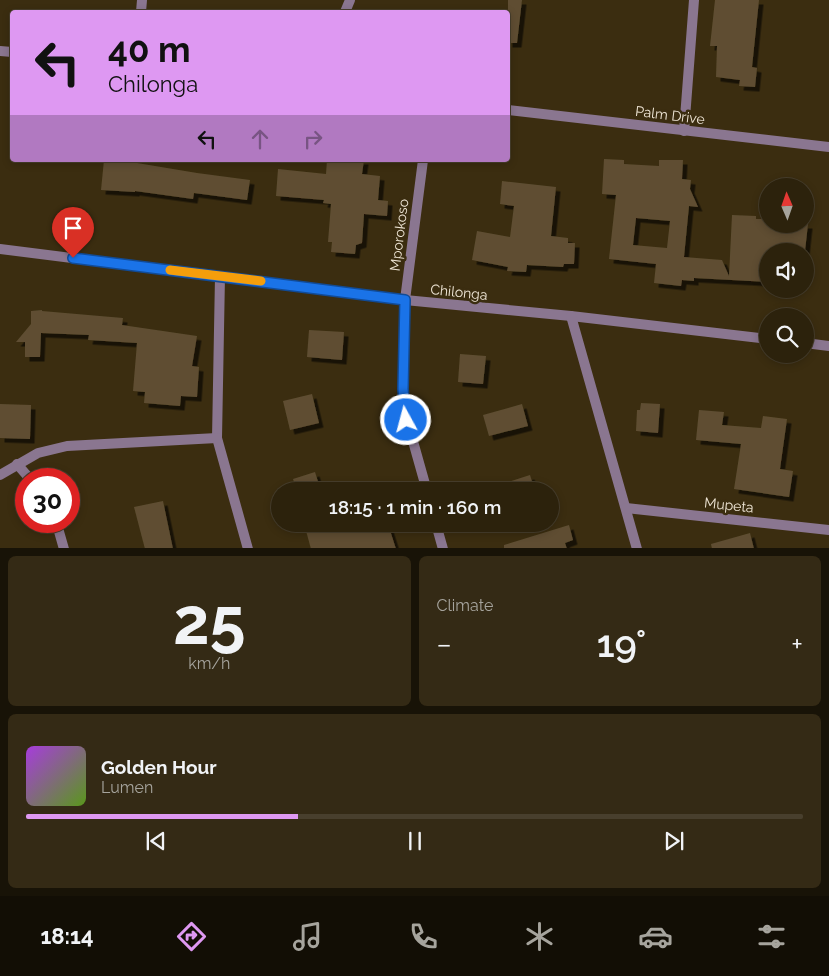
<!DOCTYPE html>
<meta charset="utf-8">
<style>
:root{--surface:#2c220c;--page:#342a15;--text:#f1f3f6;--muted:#a6a49d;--line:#483f2d;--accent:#de98f2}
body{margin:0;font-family:Raleway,sans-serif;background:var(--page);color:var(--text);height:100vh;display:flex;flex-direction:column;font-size:19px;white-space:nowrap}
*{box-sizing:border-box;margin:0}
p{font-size:16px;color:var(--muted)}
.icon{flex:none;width:28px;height:28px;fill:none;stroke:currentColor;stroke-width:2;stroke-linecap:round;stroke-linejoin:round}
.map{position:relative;height:548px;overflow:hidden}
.drawer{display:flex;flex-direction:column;gap:8px;padding:8px;background:#181307;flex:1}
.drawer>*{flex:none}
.banner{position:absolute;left:10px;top:10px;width:500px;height:152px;border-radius:5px;box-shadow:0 2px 8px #0003,0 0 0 1px var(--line);background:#de98f2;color:#111;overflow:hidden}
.needle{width:32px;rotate:358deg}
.buttons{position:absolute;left:759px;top:178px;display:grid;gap:10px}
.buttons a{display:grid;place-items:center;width:55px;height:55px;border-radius:50%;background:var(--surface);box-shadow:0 2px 8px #0003,0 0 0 1px var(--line);font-size:25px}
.speed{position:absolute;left:15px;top:468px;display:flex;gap:10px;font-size:25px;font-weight:700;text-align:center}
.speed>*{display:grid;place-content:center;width:65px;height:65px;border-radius:50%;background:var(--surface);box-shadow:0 2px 8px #0003,0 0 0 1px var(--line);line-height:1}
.speed .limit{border:8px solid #d22;background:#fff;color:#111}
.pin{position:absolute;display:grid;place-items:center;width:42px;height:42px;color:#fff;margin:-51px -21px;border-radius:50% 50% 50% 0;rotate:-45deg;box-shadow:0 0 5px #0007}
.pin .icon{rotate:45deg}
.me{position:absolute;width:55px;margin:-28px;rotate:353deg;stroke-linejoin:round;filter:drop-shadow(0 0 4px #0008)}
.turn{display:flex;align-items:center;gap:18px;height:105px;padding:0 15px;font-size:22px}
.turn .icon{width:65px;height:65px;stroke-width:2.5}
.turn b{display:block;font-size:35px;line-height:42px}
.lanes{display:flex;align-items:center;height:48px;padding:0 15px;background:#0003;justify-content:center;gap:25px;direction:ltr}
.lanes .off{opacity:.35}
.big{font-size:38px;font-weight:600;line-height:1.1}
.drawer .widget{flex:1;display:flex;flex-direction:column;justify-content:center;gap:8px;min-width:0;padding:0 18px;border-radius:8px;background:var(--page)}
.drawer .dial{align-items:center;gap:0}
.dial b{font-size:65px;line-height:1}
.song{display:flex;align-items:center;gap:15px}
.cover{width:60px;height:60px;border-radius:8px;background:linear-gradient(135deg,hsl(280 70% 55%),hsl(90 70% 35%))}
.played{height:5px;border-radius:2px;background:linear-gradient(90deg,var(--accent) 35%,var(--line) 35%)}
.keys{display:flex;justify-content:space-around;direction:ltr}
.heat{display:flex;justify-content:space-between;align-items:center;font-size:28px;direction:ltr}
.drawer .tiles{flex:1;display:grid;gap:8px;grid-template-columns:1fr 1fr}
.widget:last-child{grid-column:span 2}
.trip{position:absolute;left:271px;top:482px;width:288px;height:50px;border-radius:25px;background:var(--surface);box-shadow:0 2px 8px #0003,0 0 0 1px var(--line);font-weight:600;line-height:50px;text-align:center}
.tabs{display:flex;height:80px;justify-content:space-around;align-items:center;background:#120e05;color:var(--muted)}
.tabs .icon{width:35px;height:35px}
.tabs .active{color:var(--accent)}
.tabs b{font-size:22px;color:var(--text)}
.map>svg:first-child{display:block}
.building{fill:#5e4e32;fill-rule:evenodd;filter:url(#shadow)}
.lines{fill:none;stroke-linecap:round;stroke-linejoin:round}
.minor{stroke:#8a7690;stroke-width:10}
.tertiary{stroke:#8a7690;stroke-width:10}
.route-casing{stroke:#114b97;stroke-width:12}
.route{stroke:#1a73e8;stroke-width:9}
.slow{stroke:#f59e0b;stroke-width:9}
.labels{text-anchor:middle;stroke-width:5;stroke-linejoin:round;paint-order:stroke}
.street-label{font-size:14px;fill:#efe6d6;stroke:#3b2d10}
</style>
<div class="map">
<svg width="829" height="549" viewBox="0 0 829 549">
<defs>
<filter id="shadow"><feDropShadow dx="4.5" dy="4.5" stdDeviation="0" flood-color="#0009"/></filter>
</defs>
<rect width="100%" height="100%" fill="#3b2d10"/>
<!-- building -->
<g class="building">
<path d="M508,0h14l-5,43h-9z"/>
<path d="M715,0h44l-7,67 5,1 -2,19 -16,-1 1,-6 -24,-3 1,-31h-7z"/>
<path d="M604,159l20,1v4l35,2v-6h24l-1,19 9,1 -1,9 8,18 -9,-1 -5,51 38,3 7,16 3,-61 24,1v3h12v5h40l-3,27h-37v31l-74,-4v3l-12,-1 -1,6 -27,-3 2,-19 -47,-5 7,-64 -14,-1zM636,218l34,3 -3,27 -34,-3z"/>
<path d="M104,160l33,3 60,10 53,7 -3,20 -53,-7 -1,6 -58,-8v1l-34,-2z"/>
<path d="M327,160h37l-2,14 18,2 -2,24 10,1 -1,15 -23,-2 -2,29 -6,2 -1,9 -24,-2 1,-10h-4l3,-38 -8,-1 1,-3 -48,-4 2,-27 48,5z"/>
<path d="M502,181l54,6 -5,49 17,2v5h7l-1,21h-10l-1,3 -36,-2 -1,7 -19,-1 1,-4 -36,-7 5,-29 33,6 4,-31 -14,-2z"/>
<path d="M42,310v1l81,7 -1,7 75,11 -5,30 7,1 -2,30 -16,-1 -1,10 -36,-3 1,-11 -12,-1 4,-48 -49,-3 1,-5 -48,-2 -1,24h-15v-15h-9l15,-18v-13z"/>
<path d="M309,330l35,2 -2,28 -35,-3z"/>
<path d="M460,354l26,2 -3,28 -25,-2z"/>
<path d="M312,394l7,29 -29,7 -7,-29z"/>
<path d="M641,403l19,1 -2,29 -22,-2 1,-21h3z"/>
<path d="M0,404l31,1 -1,34 -30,-1z"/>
<path d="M522,404l6,22 -39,10 -6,-21z"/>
<path d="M699,410l25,2 -2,13 39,3 2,-12 24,3 -7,50 13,2 -4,26 -55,-8 7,-45 -45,-4z"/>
<path d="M315,472l6,19h-24l-4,-12z"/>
<path d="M530,475l5,16h-45l-1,-3z"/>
<path d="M163,501l10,48h-28l-11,-42z"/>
<path d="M319,524h69l8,25h-85l-6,-22z"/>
<path d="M569,525l4,15 -8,3 2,6h-63v-4z"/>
<path d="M750,533l4,16h-42l-1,-5z"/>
</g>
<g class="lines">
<!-- minor -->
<g class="minor">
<path d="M141,12l1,-12"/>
<path d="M345,12l5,-12"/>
<path d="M684,131l10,-131"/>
<path d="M423,160l-18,140 -2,89 4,31 20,71"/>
<path d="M0,249l405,51 166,16 197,23"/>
<path d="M220,276l-3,162 31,111"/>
<path d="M571,316l66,233"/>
<path d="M805,343l24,3"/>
<path d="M17,464l13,15"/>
<path d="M0,475l38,-22 29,-7 150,-8"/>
<path d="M626,508l203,22"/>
<path d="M56,521l8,28"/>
<path d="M436,524l7,25"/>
</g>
<!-- tertiary -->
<g class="tertiary">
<path d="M0,51l12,1"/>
<path d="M508,110l321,37"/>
</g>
</g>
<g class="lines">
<defs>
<path id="route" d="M73,258l332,42 -2,89 3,31"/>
</defs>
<!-- route casing -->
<use href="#route" class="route-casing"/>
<!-- route -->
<use href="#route" class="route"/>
<!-- slow -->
<path class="slow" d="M170,270l91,11"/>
</g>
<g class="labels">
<!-- street labels -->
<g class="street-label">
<text transform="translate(670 115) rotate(7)" y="5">Palm Drive</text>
<text transform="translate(399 235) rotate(-83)" y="5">Mporokoso</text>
<text transform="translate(459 292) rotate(6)" y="5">Chilonga</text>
<text transform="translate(729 505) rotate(6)" y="5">Mupeta</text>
</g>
</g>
</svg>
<div class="buttons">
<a><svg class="needle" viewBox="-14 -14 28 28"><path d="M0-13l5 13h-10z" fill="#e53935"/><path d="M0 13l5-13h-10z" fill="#a6a49d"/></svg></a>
<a><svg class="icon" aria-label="sound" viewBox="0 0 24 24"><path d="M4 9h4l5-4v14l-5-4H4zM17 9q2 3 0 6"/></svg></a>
<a><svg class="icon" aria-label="search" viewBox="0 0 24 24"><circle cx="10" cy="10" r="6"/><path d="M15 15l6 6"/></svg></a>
</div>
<div class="speed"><div class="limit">30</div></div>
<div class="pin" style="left:73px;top:258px;background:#d93025"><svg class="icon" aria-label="arrive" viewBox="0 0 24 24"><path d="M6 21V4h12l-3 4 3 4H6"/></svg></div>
<svg class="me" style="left:406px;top:420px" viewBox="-20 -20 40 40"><circle r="17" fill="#1a73e8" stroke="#fff" stroke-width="3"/><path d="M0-11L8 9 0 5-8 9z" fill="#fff"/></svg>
<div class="trip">18:15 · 1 min · 160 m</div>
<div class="banner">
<div class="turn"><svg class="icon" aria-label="left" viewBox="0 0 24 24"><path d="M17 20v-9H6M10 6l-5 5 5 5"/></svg><div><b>40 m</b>Chilonga</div></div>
<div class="lanes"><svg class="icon" aria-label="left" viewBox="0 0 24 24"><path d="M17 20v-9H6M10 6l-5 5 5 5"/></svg><svg class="icon off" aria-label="ahead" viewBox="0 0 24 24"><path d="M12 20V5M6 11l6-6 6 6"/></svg><svg class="icon off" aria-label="right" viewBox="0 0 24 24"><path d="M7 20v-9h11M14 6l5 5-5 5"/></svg></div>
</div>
</div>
<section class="drawer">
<div class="tiles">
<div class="widget dial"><b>25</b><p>km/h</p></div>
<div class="widget"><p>Climate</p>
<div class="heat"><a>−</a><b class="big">19°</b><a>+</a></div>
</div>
<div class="widget">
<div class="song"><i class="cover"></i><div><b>Golden Hour</b><p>Lumen</p></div></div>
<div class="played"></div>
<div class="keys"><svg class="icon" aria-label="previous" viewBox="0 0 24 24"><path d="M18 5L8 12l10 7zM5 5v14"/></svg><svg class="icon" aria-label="pause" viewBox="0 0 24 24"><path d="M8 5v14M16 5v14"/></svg><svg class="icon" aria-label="next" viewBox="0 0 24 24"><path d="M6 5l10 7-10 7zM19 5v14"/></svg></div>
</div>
</div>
</section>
<nav class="tabs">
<b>18:14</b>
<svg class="icon active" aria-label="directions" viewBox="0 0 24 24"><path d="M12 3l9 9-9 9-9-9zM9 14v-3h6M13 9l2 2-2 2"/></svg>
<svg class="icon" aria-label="music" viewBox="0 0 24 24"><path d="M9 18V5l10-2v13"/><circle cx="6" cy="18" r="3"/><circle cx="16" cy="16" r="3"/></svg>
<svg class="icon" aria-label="phone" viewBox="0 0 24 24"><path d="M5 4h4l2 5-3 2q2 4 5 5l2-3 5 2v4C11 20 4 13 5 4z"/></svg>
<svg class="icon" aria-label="climate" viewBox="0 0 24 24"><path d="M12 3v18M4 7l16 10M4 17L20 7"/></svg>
<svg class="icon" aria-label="car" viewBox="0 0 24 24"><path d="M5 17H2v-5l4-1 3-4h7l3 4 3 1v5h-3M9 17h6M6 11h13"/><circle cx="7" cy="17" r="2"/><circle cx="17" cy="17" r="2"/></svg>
<svg class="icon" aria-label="filters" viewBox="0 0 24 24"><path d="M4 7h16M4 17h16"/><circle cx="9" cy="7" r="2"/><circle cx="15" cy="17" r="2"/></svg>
</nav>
